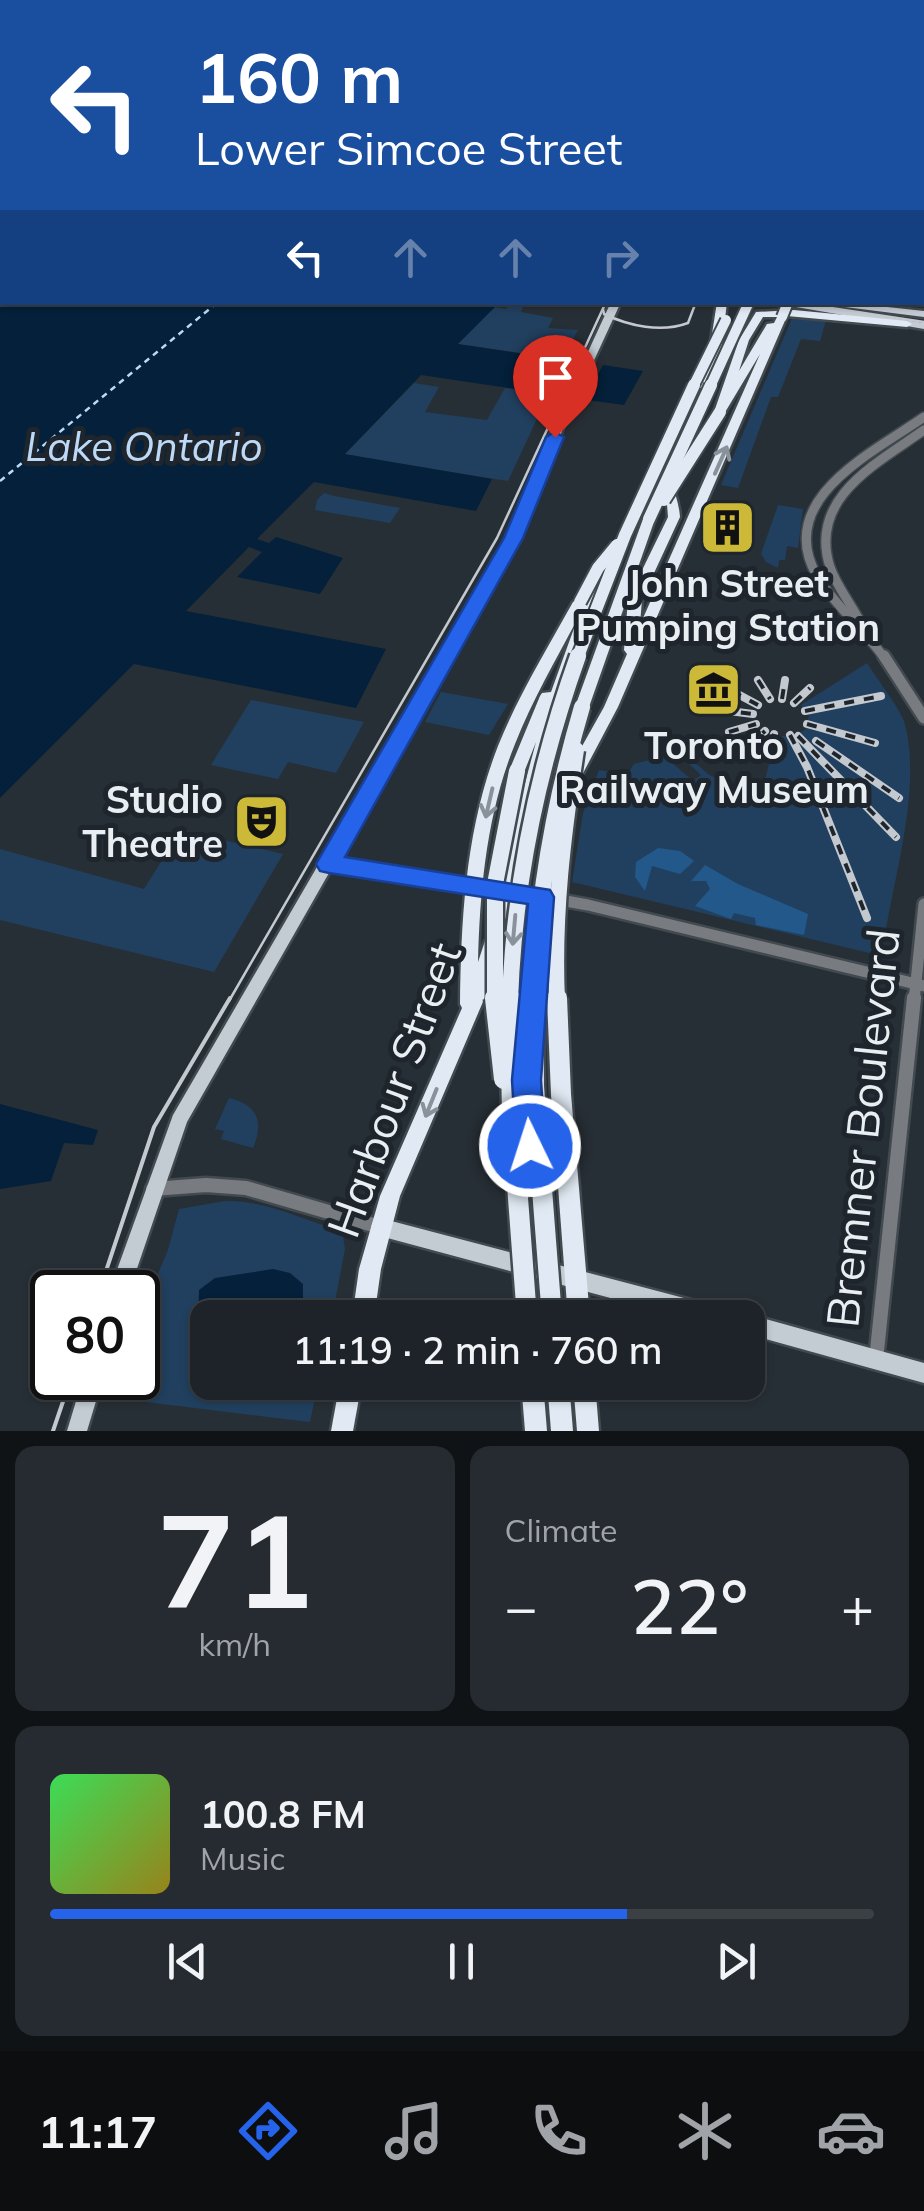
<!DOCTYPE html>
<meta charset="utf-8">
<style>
:root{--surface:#1d2328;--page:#252b30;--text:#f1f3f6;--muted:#a0a4a8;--line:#3b4045;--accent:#2563eb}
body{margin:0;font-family:Mulish,sans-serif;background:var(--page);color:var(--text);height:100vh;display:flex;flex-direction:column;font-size:38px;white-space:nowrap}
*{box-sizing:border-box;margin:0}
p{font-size:32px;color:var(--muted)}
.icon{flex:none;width:55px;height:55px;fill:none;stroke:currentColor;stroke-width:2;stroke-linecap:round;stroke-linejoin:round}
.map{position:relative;height:1431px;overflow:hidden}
.sheet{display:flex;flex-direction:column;gap:15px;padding:15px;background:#101316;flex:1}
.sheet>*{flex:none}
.banner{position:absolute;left:0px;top:0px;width:925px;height:305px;box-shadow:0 2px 8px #0004,0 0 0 2px var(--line);background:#1a4fa0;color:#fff;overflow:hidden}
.speed{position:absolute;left:30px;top:1270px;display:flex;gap:20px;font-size:50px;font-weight:700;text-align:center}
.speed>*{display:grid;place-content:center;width:130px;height:130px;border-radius:50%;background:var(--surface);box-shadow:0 2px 8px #0004,0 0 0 2px var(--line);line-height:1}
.speed .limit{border:5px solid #111;border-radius:15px;background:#fff;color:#111}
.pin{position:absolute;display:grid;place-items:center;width:85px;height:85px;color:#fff;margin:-102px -42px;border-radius:50% 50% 50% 0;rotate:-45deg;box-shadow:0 0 10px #0007}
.pin .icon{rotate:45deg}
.me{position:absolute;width:110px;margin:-55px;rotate:356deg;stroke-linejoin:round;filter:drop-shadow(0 0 8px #0008)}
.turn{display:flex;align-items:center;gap:35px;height:210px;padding:0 30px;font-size:45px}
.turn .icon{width:130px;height:130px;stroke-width:2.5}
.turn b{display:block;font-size:70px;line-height:85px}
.lanes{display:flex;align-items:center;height:95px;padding:0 30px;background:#0003;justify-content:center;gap:50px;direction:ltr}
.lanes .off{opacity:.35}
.big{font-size:75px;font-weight:600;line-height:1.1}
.sheet .card{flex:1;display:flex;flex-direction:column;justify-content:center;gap:15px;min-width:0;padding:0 35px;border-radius:20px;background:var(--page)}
.sheet .dial{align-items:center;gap:0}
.dial b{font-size:130px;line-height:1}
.song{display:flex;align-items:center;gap:30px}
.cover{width:120px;height:120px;border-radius:15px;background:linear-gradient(135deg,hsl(130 70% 55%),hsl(50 70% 35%))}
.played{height:10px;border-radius:5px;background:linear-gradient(90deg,var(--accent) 70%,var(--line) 70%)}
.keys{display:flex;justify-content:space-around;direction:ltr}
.heat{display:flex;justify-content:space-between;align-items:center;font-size:55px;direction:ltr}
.sheet .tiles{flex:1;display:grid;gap:15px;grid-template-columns:1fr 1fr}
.card:last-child{grid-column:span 2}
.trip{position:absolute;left:190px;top:1300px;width:575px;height:100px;border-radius:20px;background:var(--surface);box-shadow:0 2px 8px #0004,0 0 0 2px var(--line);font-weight:600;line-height:100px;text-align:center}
.tab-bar{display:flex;height:160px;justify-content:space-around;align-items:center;background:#0c0e10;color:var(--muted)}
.tab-bar .icon{width:70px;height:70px}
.tab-bar .current{color:var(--accent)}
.tab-bar b{font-size:45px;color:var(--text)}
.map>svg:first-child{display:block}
.green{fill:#21405f}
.forest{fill:#23588a}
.water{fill:#04203a}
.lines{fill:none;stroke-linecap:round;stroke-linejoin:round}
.ferry{stroke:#bcd9f7;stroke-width:2.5;stroke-dasharray:6 5;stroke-linecap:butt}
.taxiway{fill:#757c82;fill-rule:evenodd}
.runway{stroke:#757c82;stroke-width:70}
.minor-far2-casing{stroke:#424a50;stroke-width:12}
.minor-far1-casing{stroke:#424a50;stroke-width:16}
.minor-casing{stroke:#424a50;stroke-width:19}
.major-casing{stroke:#424a50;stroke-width:5}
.highway-casing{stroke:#424a50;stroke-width:5}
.minor-far2{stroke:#787c80;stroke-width:9}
.minor-far1{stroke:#787c80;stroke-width:11}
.minor{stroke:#787c80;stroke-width:14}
.major{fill:#c3cbd3;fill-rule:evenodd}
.highway{fill:#e1eaf4;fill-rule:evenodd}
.tram-far1{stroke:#c3c9ce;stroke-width:2.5}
.tram{stroke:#c3c9ce;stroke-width:4}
.rail-casing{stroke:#c3c9ce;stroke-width:8}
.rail{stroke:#1e252c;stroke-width:4;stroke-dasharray:10;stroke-linecap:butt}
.highway-bridge-far3-casing{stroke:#424a50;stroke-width:14;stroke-linecap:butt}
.highway-bridge-far2-casing{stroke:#424a50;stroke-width:16;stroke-linecap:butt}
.highway-bridge-far1-casing{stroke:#424a50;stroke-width:21;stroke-linecap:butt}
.highway-bridge-casing{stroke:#424a50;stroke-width:25;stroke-linecap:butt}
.highway-bridge-far3{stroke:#e1eaf4;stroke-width:10}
.highway-bridge-far2{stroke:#e1eaf4;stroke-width:12}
.highway-bridge-far1{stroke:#e1eaf4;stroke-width:16}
.highway-bridge{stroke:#e1eaf4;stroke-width:20}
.oneway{stroke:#89919a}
.route{fill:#2563eb;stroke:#184099;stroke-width:2.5}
.labels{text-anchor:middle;stroke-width:10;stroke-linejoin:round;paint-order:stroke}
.poi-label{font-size:38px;font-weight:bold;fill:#e9eef3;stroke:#1e252c}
.water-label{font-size:40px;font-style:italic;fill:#bcd9f7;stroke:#1e252c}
.near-street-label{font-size:45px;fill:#e9eef3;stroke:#1e252c}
</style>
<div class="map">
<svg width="924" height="1431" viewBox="0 0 924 1431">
<rect width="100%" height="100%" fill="#272f36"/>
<!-- green -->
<g class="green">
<path d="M509,304l14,2 -2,6 32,6 -5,10 30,2 -16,29 -105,-15 37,-37 12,2z"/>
<path d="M793,316l33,4 -6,21 -19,-2 -23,58h-7l-33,91 -17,-3z"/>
<path d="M414,383l25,4 -14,25 62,8 18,-32 43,7 -40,86 -164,-26z"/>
<path d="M324,493l10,3 66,12 -10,15 -75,-13 2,-10z"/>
<path d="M778,505l25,4 -5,39 -11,-2 -2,14h-6l-1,8 -12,-6 -5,-8z"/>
<path d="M867,663c12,19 28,38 37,58 20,69 -14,165 -22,235l-310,-74 11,-69 16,-43 28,5 7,-11 30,-8 29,25 8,-6 -32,-30 5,-1 35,31 52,21 15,-60h15l14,-6 4,-14 -8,-11z"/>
<path d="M441,692l67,12 -19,31 -64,-13z"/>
<path d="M251,700l113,22 -28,51 -48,-11 -10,17 -67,-14z"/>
<path d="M181,830l102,24 -69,118 -214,-52v-71l144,40z"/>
<path d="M229,1098c29,7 35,24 24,50l-32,-9 3,-8 -9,-2z"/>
<path d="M225,1201c44,-1 76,20 117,29l3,19 -13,68 -124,1v64l110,1 -8,39 -197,-24 5,-20h20v-57l30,-71 11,-41z"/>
</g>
<!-- forest -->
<g class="forest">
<path d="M658,848l22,3 14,10 -14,13 -28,-8 -7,25 -10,-14 1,-15z"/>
<path d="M705,865l33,19 70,30 -4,21 -48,-10 -1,-7 -21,-5 -3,6 -36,-13 15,-17 -4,-8h-15z"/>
</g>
<!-- water -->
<g class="water">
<path d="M0,233l2,69 497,1 -41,41 101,15 -2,14 39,5 7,-13 40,6 -19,34 -37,-5 3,-15 -38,-5 -9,13 -122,-18 -76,79 147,25 -16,32 -162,-29 -57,57 12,4 7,-6 67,21 -23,36 -83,-17 25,-25 -13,-5 -63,64 200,38 -30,59 -222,-44 -134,134z"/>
<path d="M0,1104l98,26 -5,15 -29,-2 -13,38 -51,8z"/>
<path d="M273,1269l17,4 13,11v23l-10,10 -85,1 -1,44 -9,-26 1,-46 16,-12z"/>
</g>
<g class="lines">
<!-- ferry -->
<path class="ferry" d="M0,481l218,-179"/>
<!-- taxiway -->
<g class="taxiway">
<path d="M127,0h31l2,2h-31z"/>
<path d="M200,0h38l2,2h-38z"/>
<path d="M258,0h14l1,2h-13z"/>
<path d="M2,133v11l-2,1v-11z"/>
</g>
<!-- runway -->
<g class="runway">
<path d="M120,2l3,-2"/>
<path d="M0,94l2,-2"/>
</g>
<defs>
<g id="minor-far2">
<path d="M864,630c-9,-22 -26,-40 -34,-63 -22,-69 46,-103 94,-137"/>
<path d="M885,659c-20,-29 -50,-53 -68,-83 -44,-77 57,-124 107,-159"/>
</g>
<g id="minor-far1">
<path d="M884,656l40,62"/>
<path d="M329,864l170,26"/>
<path d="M516,892l72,13 336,81"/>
<path d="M914,1001l10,-97"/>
</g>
<g id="minor">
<path d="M153,1189l53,-4 40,3 134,39"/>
<path d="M876,1360l38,-362"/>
</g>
<g id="major">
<rect x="922" y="68" width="2" height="4"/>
<path d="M611,302h10l-55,119 -46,117 -333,584 -58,170h-20l64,-177 335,-577 48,-117z"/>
<path d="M767,302h26l131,21v6z"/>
<path d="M841,302l83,9v6l-79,-10 -3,-1z"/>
<path d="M380,1218l342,90 7,3 3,7h-47l-305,-82 -7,-3 -2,-6 2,-6z"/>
<path d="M748,1314l176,49v20l-176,-49v-16h-7z"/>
<path d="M83,1378h20l-16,53h-20z"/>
</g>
<g id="highway">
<path d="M922,54h2l-2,5z"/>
<path d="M922,66h2l-2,5z"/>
<path d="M717,302h10l-6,51 -24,49 -2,2h-8l-2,-2 24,-49z"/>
<path d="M794,310l113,11 5,3 -5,3 -120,-11 -169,391 -37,70h-12l-2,-4 37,-66 23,-53 -3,-4 4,-51 40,-82 -1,-13 -14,-30 6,-4c13,8 20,32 21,47l-38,82 -2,26 120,-271 -36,60h-8l-2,-2 25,-72 17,-28zM763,317h14l-3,6 -7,1 -28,47 10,-31z"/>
<path d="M649,515l6,4 -66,188 -2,4h-10l-2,-4 68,-188z"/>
<path d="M611,551l7,4c-50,116 -80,237 -110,359l-3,5 -6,2 -6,-2 -3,-5 46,-172 -13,33 -6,1 -8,-5 31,-75 2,-3 9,-1 26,-72c-22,41 -45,81 -62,124 -28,69 -35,143 -37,218l7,-21 6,-2 6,2 3,5 -9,37 -91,213 -19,73 -7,49h-22l7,-49 21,-73 82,-188 -2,-4c1,-88 6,-176 38,-258 20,-50 49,-97 75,-144l7,-4 5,1 19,-44z"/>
<path d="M561,1086l7,2 3,6 19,224h-22l-17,-224 3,-6z"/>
<path d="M340,1382h22l-9,49h-22z"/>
<path d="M521,1382h22l4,49h-22z"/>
<path d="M547,1382h22l4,49h-22z"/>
<path d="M573,1382h22l4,49h-22z"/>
</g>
</defs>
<!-- minor-far2 casing -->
<use href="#minor-far2" class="minor-far2-casing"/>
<!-- minor-far1 casing -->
<use href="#minor-far1" class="minor-far1-casing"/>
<!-- minor casing -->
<use href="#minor" class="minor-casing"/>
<!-- major casing -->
<use href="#major" class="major-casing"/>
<!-- highway casing -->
<use href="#highway" class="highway-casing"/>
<!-- minor-far2 -->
<use href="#minor-far2" class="minor-far2"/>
<!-- minor-far1 -->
<use href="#minor-far1" class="minor-far1"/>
<!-- minor -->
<use href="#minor" class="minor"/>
<!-- major -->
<use href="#major" class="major"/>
<!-- highway -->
<use href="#highway" class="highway"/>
<!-- tram-far1 -->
<g class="tram-far1">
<path d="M791,302l133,20"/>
<path d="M603,309l1,5c25,12 57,19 84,9l8,-21"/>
<path d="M229,1001l268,-463 109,-236"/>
</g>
<!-- tram -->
<g class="tram">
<path d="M99,1292l55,-165 76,-129"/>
<path d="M53,1431l18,-53"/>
</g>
<defs>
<g id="rail">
<path d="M758,680l12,19"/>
<path d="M732,691l26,14"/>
<path d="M782,699l3,-19"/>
<path d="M794,703l16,-15"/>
<path d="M721,710l32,4"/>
<path d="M805,711l76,-15"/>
<path d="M807,724l68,19"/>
<path d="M729,732l27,-8"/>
<path d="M790,735l17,32 60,151"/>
<path d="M798,736l98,101"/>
<path d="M816,741l83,57"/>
<path d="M748,747l17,-16"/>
<path d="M767,754l7,-20"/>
</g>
</defs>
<!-- rail casing -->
<use href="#rail" class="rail-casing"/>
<!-- rail -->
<use href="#rail" class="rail"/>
<defs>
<g id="highway-bridge-far3">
<path d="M782,317l6,-15"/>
<path d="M693,387l33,-67"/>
<path d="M710,387l39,-85"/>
</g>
<g id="highway-bridge-far2">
<path d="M664,500l56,-88"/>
<path d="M649,519l62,-134"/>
<path d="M580,602l18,-34 19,-23"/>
<path d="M577,659l48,-124 69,-150"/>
</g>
<g id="highway-bridge-far1">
<path d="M495,1001v-117l22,-113"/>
<path d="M510,1001c4,-119 28,-233 68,-345"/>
<path d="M533,1001c4,-102 20,-196 49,-294"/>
<path d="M557,1001c-4,-86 6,-166 19,-251"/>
</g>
<g id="highway-bridge">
<path d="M495,998l9,81"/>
<path d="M510,998l2,120 15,200"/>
<path d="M533,998l1,88 18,232"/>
<path d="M557,998l4,96"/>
</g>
</defs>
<!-- highway-bridge-far3 casing -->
<use href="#highway-bridge-far3" class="highway-bridge-far3-casing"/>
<!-- highway-bridge-far2 casing -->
<use href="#highway-bridge-far2" class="highway-bridge-far2-casing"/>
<!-- highway-bridge-far1 casing -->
<use href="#highway-bridge-far1" class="highway-bridge-far1-casing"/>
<!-- highway-bridge casing -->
<use href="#highway-bridge" class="highway-bridge-casing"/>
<!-- highway-bridge-far3 -->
<use href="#highway-bridge-far3" class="highway-bridge-far3"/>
<!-- highway-bridge-far2 -->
<use href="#highway-bridge-far2" class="highway-bridge-far2"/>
<!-- highway-bridge-far1 -->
<use href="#highway-bridge-far1" class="highway-bridge-far1"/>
<!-- highway-bridge -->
<use href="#highway-bridge" class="highway-bridge"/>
</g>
<!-- one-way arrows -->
<defs><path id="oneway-shaft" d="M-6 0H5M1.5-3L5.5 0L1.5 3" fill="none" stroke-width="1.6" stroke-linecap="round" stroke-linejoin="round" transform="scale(2.5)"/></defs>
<g class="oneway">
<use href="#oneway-shaft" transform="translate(721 460) rotate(-66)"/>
<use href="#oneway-shaft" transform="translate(489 803) rotate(103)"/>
<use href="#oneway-shaft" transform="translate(514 930) rotate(95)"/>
<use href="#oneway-shaft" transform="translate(431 1103) rotate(112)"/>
</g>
<!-- route -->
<path class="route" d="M555,432l9,5 -41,101 -178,319 205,33 4,7 -13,183 4,66 -4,9 -11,4 -10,-4 -4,-9 -4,-66 16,-176 -199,-31 -9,-2 -4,-7 188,-326 42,-101z"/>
<!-- icons -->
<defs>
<symbol id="building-square" viewBox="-11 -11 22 22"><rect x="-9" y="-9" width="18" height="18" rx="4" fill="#cdb938" stroke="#1e252c"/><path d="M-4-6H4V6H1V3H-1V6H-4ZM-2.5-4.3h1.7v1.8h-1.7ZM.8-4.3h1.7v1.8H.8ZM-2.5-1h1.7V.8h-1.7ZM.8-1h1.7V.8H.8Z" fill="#111"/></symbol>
<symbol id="museum-square" viewBox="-11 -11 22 22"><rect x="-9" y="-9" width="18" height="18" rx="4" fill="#cdb938" stroke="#1e252c"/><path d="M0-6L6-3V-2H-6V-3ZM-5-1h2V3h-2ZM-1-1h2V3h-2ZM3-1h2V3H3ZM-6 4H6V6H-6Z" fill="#111"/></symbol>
<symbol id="theatre-square" viewBox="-11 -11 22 22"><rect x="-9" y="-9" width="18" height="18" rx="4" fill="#cdb938" stroke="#1e252c"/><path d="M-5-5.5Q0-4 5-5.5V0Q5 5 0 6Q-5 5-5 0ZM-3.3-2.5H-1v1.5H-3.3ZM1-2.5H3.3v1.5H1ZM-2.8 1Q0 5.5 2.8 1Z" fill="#111"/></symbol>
</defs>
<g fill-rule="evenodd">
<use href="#building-square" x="696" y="496" width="63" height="63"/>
<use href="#museum-square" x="682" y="658" width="63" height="63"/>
<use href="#theatre-square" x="230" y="790" width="63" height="63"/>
</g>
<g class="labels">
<!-- poi labels -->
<g class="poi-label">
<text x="728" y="597">John Street<tspan x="728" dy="44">Pumping Station</tspan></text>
<text x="714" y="759">Toronto<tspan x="714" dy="44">Railway Museum</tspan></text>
<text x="223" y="813" text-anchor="end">Studio<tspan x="223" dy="44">Theatre</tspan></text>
</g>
<!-- water labels -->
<g class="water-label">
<text x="144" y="461">Lake Ontario</text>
</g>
<!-- near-street labels -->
<g class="near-street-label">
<text transform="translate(394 1090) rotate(-70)" y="16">Harbour Street</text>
<text transform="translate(863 1128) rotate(-84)" y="16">Bremner Boulevard</text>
</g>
</g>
</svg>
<div class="speed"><div class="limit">80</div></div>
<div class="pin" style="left:555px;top:437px;background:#d93025"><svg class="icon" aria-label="arrive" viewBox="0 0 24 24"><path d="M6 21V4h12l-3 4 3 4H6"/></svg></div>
<svg class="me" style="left:530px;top:1146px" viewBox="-20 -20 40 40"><circle r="17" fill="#2563eb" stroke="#fff" stroke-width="3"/><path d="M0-11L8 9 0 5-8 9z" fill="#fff"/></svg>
<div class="trip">11:19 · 2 min · 760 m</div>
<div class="banner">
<div class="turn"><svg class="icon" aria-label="left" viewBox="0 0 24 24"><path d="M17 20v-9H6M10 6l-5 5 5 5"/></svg><div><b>160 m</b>Lower Simcoe Street</div></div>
<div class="lanes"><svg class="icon" aria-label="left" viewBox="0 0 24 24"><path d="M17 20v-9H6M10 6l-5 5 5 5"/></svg><svg class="icon off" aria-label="ahead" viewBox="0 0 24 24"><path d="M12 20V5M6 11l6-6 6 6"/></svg><svg class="icon off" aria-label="ahead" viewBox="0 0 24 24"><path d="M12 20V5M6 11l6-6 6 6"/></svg><svg class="icon off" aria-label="right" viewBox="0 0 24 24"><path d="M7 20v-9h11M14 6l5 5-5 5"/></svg></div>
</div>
</div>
<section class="sheet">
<div class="tiles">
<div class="card dial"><b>71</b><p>km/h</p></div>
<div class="card"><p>Climate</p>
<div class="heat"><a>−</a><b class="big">22°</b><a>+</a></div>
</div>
<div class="card">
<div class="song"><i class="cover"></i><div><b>100.8 FM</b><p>Music</p></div></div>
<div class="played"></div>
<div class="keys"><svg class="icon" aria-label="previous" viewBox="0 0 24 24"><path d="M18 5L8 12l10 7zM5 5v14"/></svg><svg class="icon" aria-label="pause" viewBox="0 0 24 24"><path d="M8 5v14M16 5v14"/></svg><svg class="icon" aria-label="next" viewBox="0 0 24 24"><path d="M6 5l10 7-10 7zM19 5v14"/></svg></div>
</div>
</div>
</section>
<nav class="tab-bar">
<b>11:17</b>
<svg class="icon current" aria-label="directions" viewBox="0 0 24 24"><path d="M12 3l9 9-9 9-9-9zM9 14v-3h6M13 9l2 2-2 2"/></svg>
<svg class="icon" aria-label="music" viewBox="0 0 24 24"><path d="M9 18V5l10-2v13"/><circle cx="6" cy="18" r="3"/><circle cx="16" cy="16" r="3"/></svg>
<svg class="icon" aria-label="phone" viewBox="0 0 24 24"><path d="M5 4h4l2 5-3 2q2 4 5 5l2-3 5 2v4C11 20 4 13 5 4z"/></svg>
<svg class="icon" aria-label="climate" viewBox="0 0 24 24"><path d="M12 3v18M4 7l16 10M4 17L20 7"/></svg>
<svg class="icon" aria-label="car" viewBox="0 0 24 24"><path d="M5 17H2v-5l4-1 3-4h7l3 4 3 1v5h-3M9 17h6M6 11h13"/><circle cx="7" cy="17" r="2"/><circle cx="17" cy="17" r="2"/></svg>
</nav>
